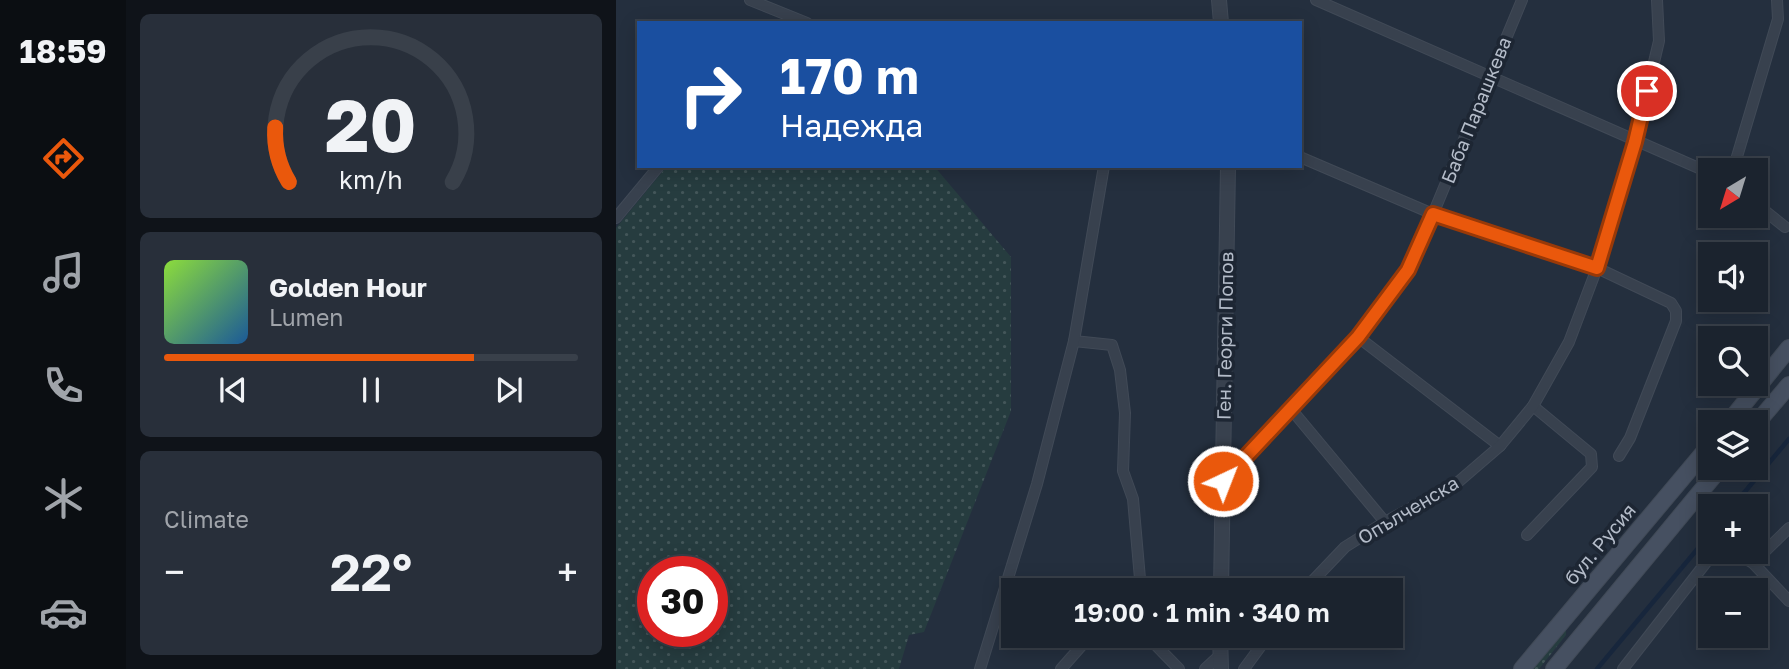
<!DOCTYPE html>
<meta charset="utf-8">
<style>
:root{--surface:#1b232e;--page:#282f3a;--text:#f1f3f6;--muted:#a0a4aa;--line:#39404a;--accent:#ea580c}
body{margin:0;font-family:"Golos Text",sans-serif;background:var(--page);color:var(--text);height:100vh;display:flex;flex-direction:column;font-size:26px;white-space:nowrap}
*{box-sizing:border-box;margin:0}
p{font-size:23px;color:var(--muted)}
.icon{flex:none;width:38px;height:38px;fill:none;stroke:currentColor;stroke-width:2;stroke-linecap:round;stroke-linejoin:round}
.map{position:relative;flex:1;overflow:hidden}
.side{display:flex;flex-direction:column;gap:14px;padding:14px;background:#0f1319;width:490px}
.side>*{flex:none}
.hud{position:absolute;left:21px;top:21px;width:665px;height:147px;border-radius:0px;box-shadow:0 4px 18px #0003,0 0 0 2px var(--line);background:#1a4fa0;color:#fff;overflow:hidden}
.needle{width:46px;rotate:218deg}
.fabs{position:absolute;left:1082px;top:158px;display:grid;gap:14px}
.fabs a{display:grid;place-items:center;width:70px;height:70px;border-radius:0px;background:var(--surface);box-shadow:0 4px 18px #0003,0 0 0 2px var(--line);font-size:35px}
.speed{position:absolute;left:21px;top:556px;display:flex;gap:14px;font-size:35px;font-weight:700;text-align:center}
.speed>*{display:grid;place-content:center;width:91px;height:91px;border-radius:50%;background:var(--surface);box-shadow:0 4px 18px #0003,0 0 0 2px var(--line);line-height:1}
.speed .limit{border:10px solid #d22;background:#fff;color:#111}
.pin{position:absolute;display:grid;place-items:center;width:60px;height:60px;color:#fff;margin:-30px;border:4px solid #fff;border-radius:50%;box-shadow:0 2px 7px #0007}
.me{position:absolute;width:77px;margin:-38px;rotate:43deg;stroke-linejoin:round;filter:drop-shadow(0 0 5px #0008)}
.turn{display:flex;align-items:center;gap:24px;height:147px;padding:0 28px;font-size:32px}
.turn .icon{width:91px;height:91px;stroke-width:2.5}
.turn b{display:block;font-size:49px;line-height:60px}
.big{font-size:52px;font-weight:600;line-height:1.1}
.side .widget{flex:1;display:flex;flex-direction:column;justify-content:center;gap:10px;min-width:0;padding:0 24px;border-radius:10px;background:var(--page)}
.side .dial{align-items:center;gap:0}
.dial svg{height:182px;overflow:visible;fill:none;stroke:var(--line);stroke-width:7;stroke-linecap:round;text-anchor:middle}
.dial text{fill:var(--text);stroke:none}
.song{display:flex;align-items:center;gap:21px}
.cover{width:84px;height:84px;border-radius:10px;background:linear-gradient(135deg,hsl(90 70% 55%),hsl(210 70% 35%))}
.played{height:7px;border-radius:4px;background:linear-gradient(90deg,var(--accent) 75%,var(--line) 75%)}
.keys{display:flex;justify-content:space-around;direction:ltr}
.heat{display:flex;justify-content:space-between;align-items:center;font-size:38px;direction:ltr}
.trip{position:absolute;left:385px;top:578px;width:402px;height:70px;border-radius:0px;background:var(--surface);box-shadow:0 4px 18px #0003,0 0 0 2px var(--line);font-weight:600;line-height:70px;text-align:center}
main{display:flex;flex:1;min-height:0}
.tabs{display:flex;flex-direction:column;width:126px;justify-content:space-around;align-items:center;background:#0b0e12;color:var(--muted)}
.tabs .icon{width:49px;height:49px}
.tabs .active{color:var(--accent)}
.tabs b{font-size:32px;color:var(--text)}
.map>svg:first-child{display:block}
.grass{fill:url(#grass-dots);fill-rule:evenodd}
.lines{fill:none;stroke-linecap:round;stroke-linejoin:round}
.stream{stroke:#17263c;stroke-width:4.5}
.minor-casing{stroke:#414a57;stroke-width:12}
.tertiary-casing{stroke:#414a57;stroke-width:16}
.secondary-casing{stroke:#414a57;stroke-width:18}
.minor{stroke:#38414e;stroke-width:10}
.tertiary{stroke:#38414e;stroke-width:14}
.secondary{stroke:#465061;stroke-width:16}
.route-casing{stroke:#983908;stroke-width:18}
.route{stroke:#ea580c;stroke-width:12}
.labels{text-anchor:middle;stroke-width:7;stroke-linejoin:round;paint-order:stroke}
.street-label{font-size:19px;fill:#b4bcc9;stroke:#1d2633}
</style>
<main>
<nav class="tabs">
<b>18:59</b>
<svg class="icon active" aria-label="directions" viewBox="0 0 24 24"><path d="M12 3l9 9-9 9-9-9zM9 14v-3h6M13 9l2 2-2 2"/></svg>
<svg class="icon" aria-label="music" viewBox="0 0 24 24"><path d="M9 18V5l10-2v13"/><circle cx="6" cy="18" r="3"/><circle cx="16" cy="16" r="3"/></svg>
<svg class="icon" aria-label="phone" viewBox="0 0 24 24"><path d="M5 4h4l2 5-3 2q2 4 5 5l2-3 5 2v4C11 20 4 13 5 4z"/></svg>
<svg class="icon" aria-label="climate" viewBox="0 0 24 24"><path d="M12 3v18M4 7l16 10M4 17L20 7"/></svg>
<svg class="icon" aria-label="car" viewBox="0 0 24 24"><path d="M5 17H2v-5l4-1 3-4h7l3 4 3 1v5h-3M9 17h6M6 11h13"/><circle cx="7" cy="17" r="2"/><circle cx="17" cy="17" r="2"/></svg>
</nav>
<section class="side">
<div class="widget dial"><svg viewBox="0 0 100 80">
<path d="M14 69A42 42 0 1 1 86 69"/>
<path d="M14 69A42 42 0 0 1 8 45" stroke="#ea580c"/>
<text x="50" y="56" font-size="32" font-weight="700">20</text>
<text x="50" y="72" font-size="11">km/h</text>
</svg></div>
<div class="widget">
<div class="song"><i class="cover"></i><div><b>Golden Hour</b><p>Lumen</p></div></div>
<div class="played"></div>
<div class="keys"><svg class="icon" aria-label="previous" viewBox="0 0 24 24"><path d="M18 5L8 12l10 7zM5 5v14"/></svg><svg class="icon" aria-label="pause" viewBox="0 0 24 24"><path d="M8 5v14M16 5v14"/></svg><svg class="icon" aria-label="next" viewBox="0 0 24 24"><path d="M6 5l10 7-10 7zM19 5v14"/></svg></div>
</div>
<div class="widget"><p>Climate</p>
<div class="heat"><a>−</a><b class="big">22°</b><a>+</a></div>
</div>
</section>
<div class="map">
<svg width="1173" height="669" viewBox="0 0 1173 669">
<defs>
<pattern id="grass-dots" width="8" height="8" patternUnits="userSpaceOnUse" patternTransform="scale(1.75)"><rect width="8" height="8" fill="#263c3f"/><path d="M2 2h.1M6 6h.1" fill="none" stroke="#435659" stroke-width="1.8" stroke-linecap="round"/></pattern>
</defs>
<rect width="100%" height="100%" fill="#242f3e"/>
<!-- grass -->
<g class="grass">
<path d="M51,166h267l77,91v154l-87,221 -15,3 -10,34h-283v-441zM37,572h59v60h-59z"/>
<path d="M950,627v8l-27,34h-10z"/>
</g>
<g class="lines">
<!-- stream -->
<g class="stream">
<path d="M1117,506l56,-67"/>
<path d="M981,669l113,-135"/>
</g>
<defs>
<g id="minor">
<path d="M134,0l57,23"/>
<path d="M700,0l394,173"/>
<path d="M684,157l133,57 164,54 74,35 5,8v10l-46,117 -11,18"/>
<path d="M1117,170l45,-151 -1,-19"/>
<path d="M1139,203l30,24"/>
<path d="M0,218l43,-52"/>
<path d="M742,337l142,109"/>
<path d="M458,341l38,4 8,25 5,43 -2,58 10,28 8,91"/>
<path d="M675,409l94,113"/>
<path d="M607,481l135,-144 50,-67 25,-56 89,-214"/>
<path d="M911,535l65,-68 -1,-13 -58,-48"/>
<path d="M1116,551l21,12 36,38"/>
<path d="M1137,563l36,-35"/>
<path d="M688,590l41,-43 40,-25 72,-39 43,-37 33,-40 36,-64 28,-74 38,-126 24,-101 -2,-41"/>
<path d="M530,635l33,34"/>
<path d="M364,669l57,-185 37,-143 30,-175"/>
<path d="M445,669l30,-34"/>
<path d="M589,669l14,-13"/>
<path d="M628,669l25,-34"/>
<path d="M1007,669l92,-118"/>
</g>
<g id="tertiary">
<path d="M603,0l2,23"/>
<path d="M605,590l7,-424"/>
<path d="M604,635l1,34"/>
</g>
<g id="secondary">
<path d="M1113,422l60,-74"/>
<path d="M1139,425l34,-40"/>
<path d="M906,669l188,-224"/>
<path d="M938,669l167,-202"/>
</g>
</defs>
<!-- minor casing -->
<use href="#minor" class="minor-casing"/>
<!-- tertiary casing -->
<use href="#tertiary" class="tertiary-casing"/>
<!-- secondary casing -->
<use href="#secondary" class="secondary-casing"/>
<!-- minor -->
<use href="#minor" class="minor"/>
<!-- tertiary -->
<use href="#tertiary" class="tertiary"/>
<!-- secondary -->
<use href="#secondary" class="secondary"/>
</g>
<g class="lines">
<defs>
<path id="route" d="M607,481l135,-144 50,-67 25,-56 164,54 38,-126 12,-51"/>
</defs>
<!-- route casing -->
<use href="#route" class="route-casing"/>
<!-- route -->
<use href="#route" class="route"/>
</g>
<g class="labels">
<!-- street labels -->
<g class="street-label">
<text transform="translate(860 110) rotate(-68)" y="7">Баба Парашкева</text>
<text transform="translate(609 336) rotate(-89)" y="7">Ген. Георги Попов</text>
<text transform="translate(792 510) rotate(-31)" y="7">Опълченска</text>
<text transform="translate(984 544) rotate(-50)" y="7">бул. Русия</text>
</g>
</g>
</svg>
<div class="fabs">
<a><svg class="needle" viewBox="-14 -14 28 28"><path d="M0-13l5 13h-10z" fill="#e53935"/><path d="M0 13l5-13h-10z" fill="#a0a4aa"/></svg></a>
<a><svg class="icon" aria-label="sound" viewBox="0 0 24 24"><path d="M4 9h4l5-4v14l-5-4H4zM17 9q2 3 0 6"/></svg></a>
<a><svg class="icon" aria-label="search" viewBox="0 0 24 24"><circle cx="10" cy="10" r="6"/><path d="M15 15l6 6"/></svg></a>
<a><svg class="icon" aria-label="layers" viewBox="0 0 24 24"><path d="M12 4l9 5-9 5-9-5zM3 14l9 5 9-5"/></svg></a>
<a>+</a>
<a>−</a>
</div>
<div class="speed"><div class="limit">30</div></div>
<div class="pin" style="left:1031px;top:91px;background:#d93025"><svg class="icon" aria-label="arrive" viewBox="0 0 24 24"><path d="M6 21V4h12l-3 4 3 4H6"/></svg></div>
<svg class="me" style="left:607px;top:481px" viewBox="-20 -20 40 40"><circle r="17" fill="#ea580c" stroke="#fff" stroke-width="3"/><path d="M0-11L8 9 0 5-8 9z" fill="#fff"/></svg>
<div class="trip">19:00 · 1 min · 340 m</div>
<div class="hud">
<div class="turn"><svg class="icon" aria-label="right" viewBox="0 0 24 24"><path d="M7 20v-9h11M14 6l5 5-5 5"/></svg><div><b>170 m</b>Надежда</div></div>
</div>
</div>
</main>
